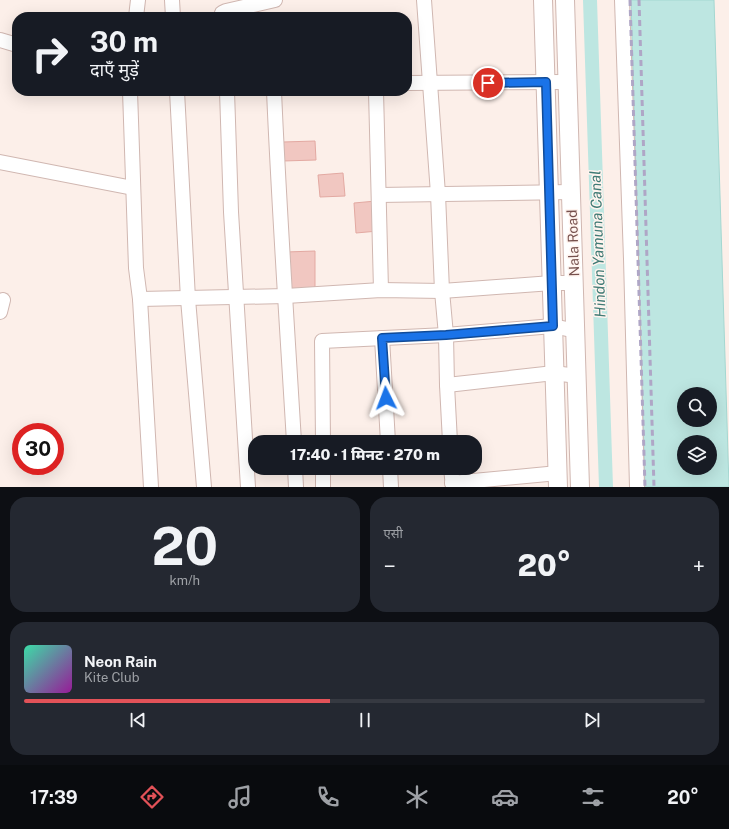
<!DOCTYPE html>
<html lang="hi">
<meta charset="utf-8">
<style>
:root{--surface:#171b24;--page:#242831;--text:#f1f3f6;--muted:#9ea1a6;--line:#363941;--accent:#e25258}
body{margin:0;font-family:"Public Sans","Noto Sans Devanagari",sans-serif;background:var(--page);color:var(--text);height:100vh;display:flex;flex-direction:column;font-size:15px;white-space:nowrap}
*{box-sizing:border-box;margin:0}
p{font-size:13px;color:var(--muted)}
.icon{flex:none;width:22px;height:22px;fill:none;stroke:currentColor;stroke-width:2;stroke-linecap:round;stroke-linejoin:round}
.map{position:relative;height:487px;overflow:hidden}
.sheet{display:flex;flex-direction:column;gap:10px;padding:10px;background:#0d0f14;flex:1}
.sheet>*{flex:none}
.hud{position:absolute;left:12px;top:12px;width:400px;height:84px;border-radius:16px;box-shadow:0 4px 16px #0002;background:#171b24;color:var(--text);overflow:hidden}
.buttons{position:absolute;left:677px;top:387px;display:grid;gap:8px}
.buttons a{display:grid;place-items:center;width:40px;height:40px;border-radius:50%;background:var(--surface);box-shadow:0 4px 16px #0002;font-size:20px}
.speed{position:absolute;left:12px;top:423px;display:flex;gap:8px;font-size:20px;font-weight:700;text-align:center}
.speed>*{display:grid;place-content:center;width:52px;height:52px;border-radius:50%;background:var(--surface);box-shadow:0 4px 16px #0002;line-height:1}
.speed .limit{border:6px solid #d22;background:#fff;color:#111}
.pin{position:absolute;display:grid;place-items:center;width:34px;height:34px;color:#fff;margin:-17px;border:2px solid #fff;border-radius:50%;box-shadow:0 1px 4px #0007}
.me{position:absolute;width:44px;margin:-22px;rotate:357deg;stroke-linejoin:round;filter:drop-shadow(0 0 3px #0008)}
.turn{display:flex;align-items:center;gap:14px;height:84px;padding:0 12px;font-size:18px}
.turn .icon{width:52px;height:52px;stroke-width:2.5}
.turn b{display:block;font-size:28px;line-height:34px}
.big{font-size:30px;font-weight:800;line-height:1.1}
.sheet .card{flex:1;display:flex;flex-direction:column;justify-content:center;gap:6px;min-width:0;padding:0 14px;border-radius:16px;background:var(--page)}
.sheet .dial{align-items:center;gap:0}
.dial b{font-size:52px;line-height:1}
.song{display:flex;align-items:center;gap:12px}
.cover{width:48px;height:48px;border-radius:6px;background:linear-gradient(135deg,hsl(160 70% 55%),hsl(300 70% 35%))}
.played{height:4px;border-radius:2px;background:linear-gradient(90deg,var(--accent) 45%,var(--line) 45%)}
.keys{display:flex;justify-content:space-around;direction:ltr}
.heat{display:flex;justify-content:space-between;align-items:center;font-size:22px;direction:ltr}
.sheet .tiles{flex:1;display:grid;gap:10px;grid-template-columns:1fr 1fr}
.card:last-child{grid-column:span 2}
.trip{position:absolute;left:248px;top:435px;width:234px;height:40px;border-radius:16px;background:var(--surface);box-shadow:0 4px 16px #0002;font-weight:800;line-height:40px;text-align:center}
.dock{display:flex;height:64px;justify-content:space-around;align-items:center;background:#090b0e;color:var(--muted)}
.dock .icon{width:28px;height:28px}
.dock .active{color:var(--accent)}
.dock b{font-size:18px;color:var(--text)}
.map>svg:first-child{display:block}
.water{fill:#bde6e1;stroke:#a4d7d1;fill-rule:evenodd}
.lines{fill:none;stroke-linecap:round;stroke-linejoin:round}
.canal{stroke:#bde6e1;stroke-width:14}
.building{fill:#f1c7c1;stroke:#e3a9a2}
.minor-casing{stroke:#d0b7b1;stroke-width:16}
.tertiary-casing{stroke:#d0b7b1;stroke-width:20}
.minor{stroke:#fff;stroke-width:14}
.tertiary{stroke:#fff;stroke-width:18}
.rail{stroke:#afa6c6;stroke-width:3;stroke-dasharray:6 4;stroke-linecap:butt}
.route-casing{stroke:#114b97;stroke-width:10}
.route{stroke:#1a73e8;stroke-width:7}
.labels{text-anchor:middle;stroke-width:3;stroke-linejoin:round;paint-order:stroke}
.street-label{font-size:14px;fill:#76504d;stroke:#fff4ef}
.water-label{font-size:15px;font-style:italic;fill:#407b75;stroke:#fff4ef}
</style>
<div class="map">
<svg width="729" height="487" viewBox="0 0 729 487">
<rect width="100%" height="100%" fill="#fcefe9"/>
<!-- water -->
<path class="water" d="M631,0h83l15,487h-84zM684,394h26v26h-26zM684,442h26v26h-26z"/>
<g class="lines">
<!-- canal -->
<path class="canal" d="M590,0l16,487"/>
</g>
<!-- building -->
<g class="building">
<path d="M315,141l1,19 -33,1v-19z"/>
<path d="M343,173l2,23 -25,1 -2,-22z"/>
<path d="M376,201l2,30 -22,2 -2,-30z"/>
<path d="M315,251v39l-28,-2 -1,-36z"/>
</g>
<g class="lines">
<defs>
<g id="minor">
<path d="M172,0l1,17"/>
<path d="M424,0l14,194 4,97 4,44 1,50 3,57"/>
<path d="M622,0l9,259 6,228"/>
<path d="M136,17l2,-17"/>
<path d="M221,17l1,-4 4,-2 49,-11"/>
<path d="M0,40l17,5"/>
<path d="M407,83l161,-1"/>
<path d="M130,91l6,177 4,31 11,188"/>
<path d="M177,91l11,208 16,188"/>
<path d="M227,91l4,121 17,275"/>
<path d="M274,91c5,117 13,234 20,351"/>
<path d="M376,91l5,199"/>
<path d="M0,162l133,26"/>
<path d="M379,195l192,-3"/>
<path d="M140,299l146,-3 95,-6 61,1 110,-8h22"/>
<path d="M0,312l3,-12"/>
<path d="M382,338l6,104"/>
<path d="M447,385l107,-12 23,3"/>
<path d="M323,442l-1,-101 124,-6 107,-9 23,5"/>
<path d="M295,468l1,19"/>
<path d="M323,468v19"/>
<path d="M390,468l1,19"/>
<path d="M451,468l2,19"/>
<path d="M452,483l106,-10"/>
</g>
<g id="tertiary">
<path d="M543,0l15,487"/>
<path d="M565,0l15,487"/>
</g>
</defs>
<!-- minor casing -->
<use href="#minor" class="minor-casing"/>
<!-- tertiary casing -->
<use href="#tertiary" class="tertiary-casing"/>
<!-- minor -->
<use href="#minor" class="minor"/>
<!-- tertiary -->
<use href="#tertiary" class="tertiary"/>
<!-- rail -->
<g class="rail">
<path d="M630,0l15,487"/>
<path d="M639,0l15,487"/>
</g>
</g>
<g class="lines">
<defs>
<path id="route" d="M386,398l-4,-60 64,-3 107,-9 -7,-244 -58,1"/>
</defs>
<!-- route casing -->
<use href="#route" class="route-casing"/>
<!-- route -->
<use href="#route" class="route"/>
</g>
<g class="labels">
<!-- street labels -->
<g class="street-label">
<text transform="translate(573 243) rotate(-92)" y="5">Nala Road</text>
</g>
<!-- water labels -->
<g class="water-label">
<text transform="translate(598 244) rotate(-92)" y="5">Hindon Yamuna Canal</text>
</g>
</g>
</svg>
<div class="buttons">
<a><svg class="icon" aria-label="search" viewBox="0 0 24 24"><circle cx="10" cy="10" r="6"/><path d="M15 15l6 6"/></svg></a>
<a><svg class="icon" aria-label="layers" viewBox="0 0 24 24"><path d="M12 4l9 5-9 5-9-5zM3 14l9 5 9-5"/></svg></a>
</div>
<div class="speed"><div class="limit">30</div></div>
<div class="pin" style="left:488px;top:83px;background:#d93025"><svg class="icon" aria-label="arrive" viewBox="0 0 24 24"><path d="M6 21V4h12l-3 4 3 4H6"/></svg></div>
<svg class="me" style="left:386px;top:398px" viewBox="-20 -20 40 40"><path d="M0-17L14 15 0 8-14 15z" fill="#1a73e8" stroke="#fff" stroke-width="4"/></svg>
<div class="trip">17:40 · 1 मिनट · 270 m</div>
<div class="hud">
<div class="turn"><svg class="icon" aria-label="right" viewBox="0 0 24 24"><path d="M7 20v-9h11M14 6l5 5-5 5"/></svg><div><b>30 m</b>दाएँ मुड़ें</div></div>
</div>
</div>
<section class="sheet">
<div class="tiles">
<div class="card dial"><b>20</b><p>km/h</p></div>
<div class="card"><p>एसी</p>
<div class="heat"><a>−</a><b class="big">20°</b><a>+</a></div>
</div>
<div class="card">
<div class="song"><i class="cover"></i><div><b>Neon Rain</b><p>Kite Club</p></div></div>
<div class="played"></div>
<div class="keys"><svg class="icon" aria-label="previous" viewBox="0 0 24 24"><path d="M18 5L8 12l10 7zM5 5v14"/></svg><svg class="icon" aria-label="pause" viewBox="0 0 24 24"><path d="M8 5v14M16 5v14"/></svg><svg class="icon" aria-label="next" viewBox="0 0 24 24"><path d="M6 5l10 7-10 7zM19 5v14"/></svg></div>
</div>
</div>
</section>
<nav class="dock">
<b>17:39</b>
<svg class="icon active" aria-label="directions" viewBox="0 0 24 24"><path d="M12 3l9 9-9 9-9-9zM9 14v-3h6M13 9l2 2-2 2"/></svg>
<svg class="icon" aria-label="music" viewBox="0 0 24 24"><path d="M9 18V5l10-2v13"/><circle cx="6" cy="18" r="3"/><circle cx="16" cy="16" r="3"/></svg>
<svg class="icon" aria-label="phone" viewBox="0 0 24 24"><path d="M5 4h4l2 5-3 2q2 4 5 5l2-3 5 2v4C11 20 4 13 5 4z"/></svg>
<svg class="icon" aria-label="climate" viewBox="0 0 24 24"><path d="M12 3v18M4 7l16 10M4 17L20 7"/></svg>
<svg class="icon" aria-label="car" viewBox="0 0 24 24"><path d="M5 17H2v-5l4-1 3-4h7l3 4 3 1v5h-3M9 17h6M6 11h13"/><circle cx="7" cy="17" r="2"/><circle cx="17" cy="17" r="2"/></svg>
<svg class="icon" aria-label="filters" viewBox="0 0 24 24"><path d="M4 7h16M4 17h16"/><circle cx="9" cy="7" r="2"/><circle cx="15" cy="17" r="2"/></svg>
<b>20°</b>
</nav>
